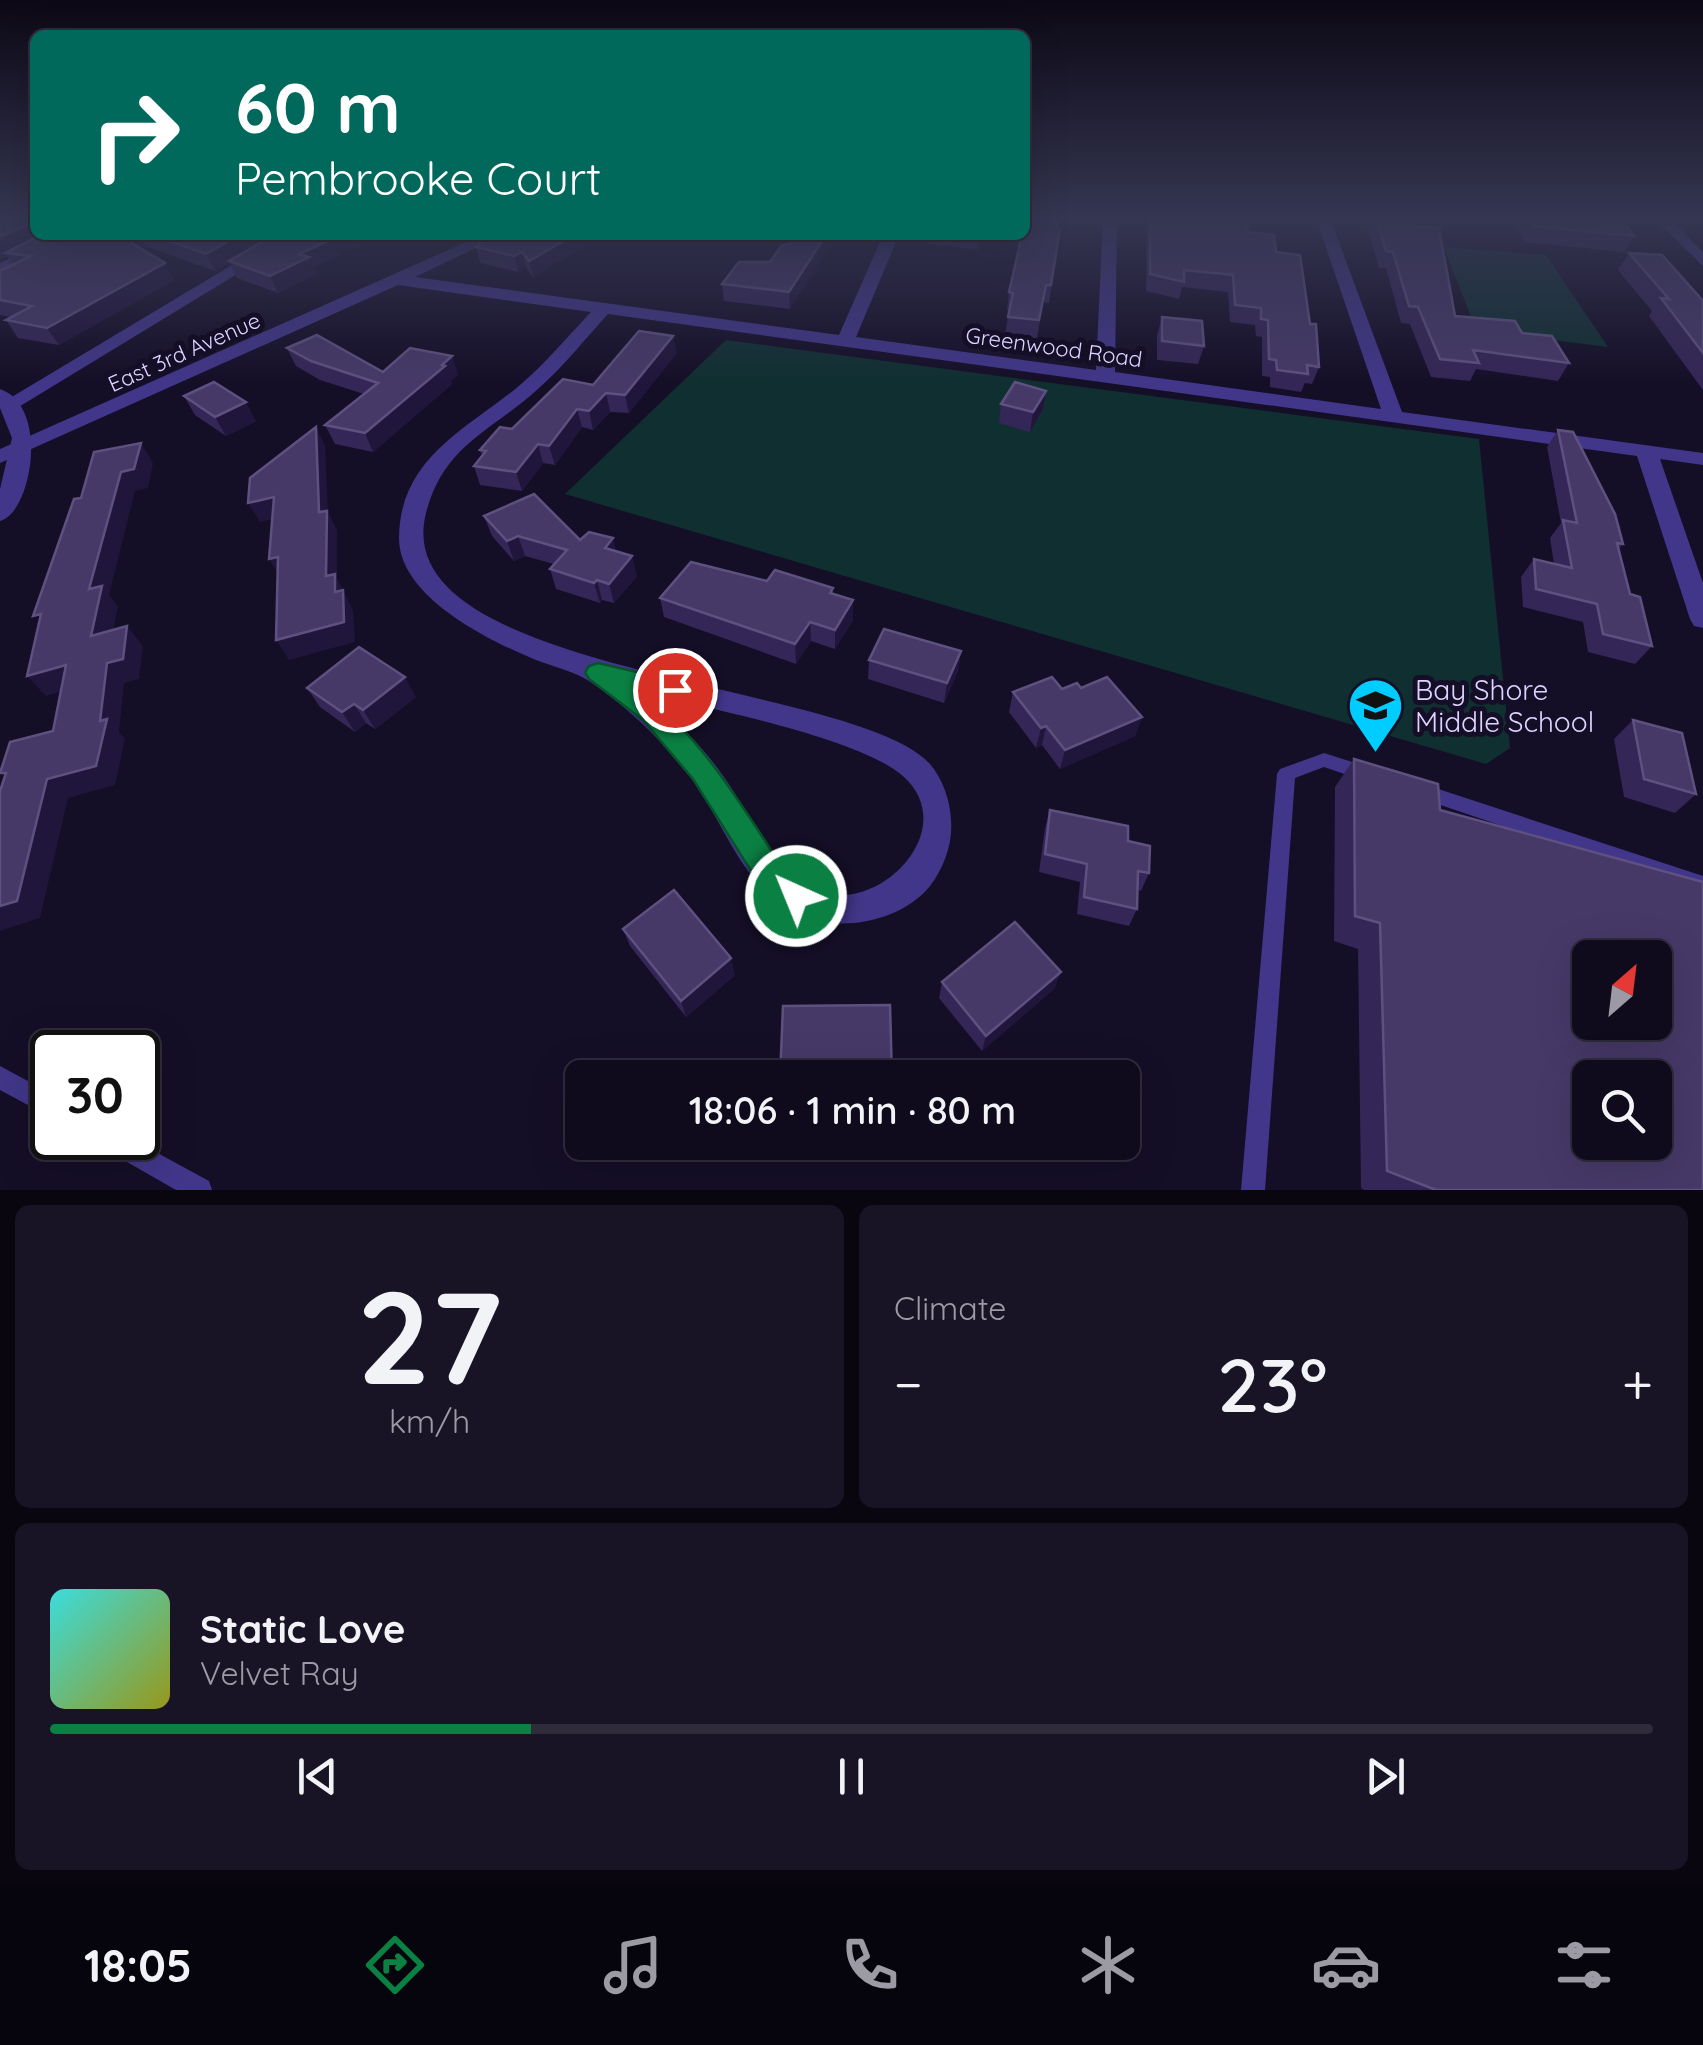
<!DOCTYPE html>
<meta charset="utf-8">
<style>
:root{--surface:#100a1d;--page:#191326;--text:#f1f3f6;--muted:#9c9aa4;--line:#302b3b;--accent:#0b8043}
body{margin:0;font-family:Quicksand,sans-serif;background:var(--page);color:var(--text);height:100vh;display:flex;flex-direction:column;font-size:38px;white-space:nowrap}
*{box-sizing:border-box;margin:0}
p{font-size:32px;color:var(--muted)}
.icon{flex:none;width:55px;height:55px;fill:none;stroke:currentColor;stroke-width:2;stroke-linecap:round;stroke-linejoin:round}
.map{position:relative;height:1190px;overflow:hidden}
.sheet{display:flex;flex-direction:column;gap:15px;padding:15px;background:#090610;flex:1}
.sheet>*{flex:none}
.hud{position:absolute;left:30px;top:30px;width:1000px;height:210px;border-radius:15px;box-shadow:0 10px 40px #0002,0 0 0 2px var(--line);background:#00695c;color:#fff;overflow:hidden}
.needle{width:65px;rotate:28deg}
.controls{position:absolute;left:1572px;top:940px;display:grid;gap:20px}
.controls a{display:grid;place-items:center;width:100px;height:100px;border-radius:15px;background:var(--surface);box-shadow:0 10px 40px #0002,0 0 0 2px var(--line);font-size:50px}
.speed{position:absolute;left:30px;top:1030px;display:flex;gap:20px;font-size:50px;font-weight:700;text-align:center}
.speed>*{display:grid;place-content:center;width:130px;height:130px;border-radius:50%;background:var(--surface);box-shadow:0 10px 40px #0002,0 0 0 2px var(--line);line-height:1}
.speed .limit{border:5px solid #111;border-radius:15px;background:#fff;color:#111}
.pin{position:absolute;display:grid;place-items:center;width:85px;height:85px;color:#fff;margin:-42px;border:5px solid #fff;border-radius:50%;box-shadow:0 2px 10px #0007}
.me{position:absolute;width:110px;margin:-55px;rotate:316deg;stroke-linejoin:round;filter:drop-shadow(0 0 8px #0008)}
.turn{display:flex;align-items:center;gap:35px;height:210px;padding:0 40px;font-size:45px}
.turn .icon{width:130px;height:130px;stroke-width:2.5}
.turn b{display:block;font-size:70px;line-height:85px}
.big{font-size:75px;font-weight:600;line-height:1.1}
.sheet .card{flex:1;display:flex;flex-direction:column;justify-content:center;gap:15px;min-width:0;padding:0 35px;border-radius:15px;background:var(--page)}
.sheet .dial{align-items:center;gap:0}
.dial b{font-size:130px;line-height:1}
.song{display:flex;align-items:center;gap:30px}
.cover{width:120px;height:120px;border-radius:15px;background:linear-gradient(135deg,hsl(180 70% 55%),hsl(60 70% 35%))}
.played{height:10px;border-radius:5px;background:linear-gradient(90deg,var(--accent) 30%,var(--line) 30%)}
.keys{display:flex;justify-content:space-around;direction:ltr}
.heat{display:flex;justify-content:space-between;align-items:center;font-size:55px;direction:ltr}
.sheet .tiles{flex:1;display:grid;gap:15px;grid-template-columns:1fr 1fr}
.card:last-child{grid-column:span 2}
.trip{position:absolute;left:565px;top:1060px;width:575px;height:100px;border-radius:15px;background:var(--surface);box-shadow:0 10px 40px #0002,0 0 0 2px var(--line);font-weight:600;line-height:100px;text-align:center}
.tabs{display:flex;height:160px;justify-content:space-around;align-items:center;background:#06040c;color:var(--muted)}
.tabs .icon{width:70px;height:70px}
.tabs .selected{color:var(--accent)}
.tabs b{font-size:45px;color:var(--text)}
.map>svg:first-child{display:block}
.green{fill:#102f31}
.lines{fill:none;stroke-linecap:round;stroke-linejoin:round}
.service{fill:#413689;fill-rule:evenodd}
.minor{fill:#413689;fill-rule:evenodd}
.tertiary{fill:#413689;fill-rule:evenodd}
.wall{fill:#342656}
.shaded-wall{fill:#20153b}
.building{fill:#463968;stroke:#5e5180;stroke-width:2.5;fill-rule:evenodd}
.route{fill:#0b8043;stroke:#07532c;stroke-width:2.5}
.labels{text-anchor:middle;stroke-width:10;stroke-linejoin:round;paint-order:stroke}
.far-street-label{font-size:22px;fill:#ddd4ff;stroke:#150e27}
.poi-label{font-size:28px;fill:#ddd4ff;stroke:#150e27;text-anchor:start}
</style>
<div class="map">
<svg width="1703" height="1190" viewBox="0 0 1703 1190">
<rect width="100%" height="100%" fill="#150e27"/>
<!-- green -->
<g class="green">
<path d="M1444,247l102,8 62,92 -132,-17z"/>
<path d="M726,340l753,99 31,309 -24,16 -921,-270z"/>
</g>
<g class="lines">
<!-- service -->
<g class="service">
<path d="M1324,753l47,15 3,5 -3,5 -6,3 -41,-14 -29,11 -30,412h-24l36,-416 3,-5z"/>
<path d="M1420,783l283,93v18l-289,-98 -3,-5 3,-5z"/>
<path d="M0,1066l52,28v24l-52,-28z"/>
<path d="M95,1138h35l79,43 3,9h-36l-77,-44z"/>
</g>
<!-- minor -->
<g class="minor">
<path d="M1103,218h14l-2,154 266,37 -65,-191h14l72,194 301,41v12l-43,-6 43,124v45l-9,-2 -4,-7 -53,-163 -1029,-142c-23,25 -44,52 -69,74 -48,44 -95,56 -113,125 -42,164 428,167 504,251 13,15 20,37 21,56 2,23 -7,48 -21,66 -29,36 -91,47 -131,29 -54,-24 -73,-88 -105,-133 -27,-37 -64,-73 -102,-99 -15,-11 -38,-16 -56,-23 -46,-19 -138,-63 -137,-123 1,-80 70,-109 121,-152 26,-22 48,-49 71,-73l-193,-27 -398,178v-14l482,-214h21l-88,42 424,58 44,-100h16l-43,102 240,33zM645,694c60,13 217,44 259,83 61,56 -36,149 -98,108 -38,-26 -57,-72 -82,-108 -22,-32 -50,-58 -79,-83z"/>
<path d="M1654,218h15l34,34v14z"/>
<path d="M58,235h20l-78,39v-11z"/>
<path d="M282,235h19l-284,173h-14l-3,-4z"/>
</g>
<!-- tertiary -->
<path class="tertiary" d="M0,389c50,17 32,124 0,132v-32l12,-51 -12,-30z"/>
</g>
<!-- wall -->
<g class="wall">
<path d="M0,218l35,17h347l-68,32 3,7 -39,19 -41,-15 -8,-16 -14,9 -70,-25 -2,4 31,30 -115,65 -41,-7 -12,-18 5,-3 -11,-2v-44l13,-6 -6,-9 -7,3z"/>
<path d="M1025,218h36l-3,11h2l-11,74 -6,-1 -6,36 -32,-3 4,-25h-2l2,-18z"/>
<path d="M1147,218h105l-5,14 29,20 34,72 9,43 -7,17 -7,-1 -4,9 -31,-5v-10l-8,-1v-39l-6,-1 -1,-11 -25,-3 -2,-30 -46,-5 -3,12 -33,-8z"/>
<path d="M1364,218h37l54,98 67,17 47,30 -11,18 -82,-12 -6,12 -39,-4 -21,-53 -9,-1 -15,-55h-7z"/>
<path d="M1514,218h105l15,18 -9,16 -100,-10z"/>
<path d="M403,235h50l-16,8z"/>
<path d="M604,235l-71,42 -7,-10 -8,5 -38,-9 -4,-16z"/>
<path d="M924,235h59l-6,15 -54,-7z"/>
<path d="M791,243l-1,66 -66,-8 -2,-17 48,-22z"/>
<path d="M1629,253l74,48v89l-54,-74 3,-5 -34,-41z"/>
<path d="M1162,317l42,29 -6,18 -41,-4v-25z"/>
<path d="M673,336l3,18 -47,59 -19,-1 -17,18 -11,-3 -27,38 -12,-2 -21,28 -42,-6 -6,-19 8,-10 -2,-6 32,-21 81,-44z"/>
<path d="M287,348l96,24 75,2 -7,7 1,3 -79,68 -38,-8 -10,-19 39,-31 -44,-14 -24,-14z"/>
<path d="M1046,391l-3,18 -13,23 -31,-9 2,-19z"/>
<path d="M184,396l72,25 -30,15 -31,-21z"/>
<path d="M1558,430l65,114 -5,6 12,44 22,52 -17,18 -47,-12 -5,-30 -60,-15 -2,-30 13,-18 20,5 -4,-26 11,-15 -14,-76z"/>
<path d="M484,516l96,24 37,12 20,24 -23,27 -12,-3 -2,3 -44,-14 -6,-20 4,-5 -29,-8 -11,5 -22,-25z"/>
<path d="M767,581l66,7v6l20,6v20l-18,29 -24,-8 -15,23 -132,-47 -4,-19z"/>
<path d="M961,651l-3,20 -14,32 -76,-24 1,-19z"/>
<path d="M307,688l109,9 -41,32 -9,-6 -11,9 -35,-25z"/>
<path d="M1062,689l80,28 -7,19 -75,33 -18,-24 -6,3 -27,-36 4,-20z"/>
<path d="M1633,720l63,74 -21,19 -51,-16 -10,-58z"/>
<path d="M1354,759l86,51 263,380h-339l-3,-2 -3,-239 -24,-8 1,-154z"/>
<path d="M1050,810l78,31 21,32 -8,18 -3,-1 -1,19 -8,17 -52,-12 3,-32 -41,-10 6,-44z"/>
<path d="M623,929l112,46 -49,42 -56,-71z"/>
<path d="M942,982l113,6 -73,63 -43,-53z"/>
</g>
<!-- shaded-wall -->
<g class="shaded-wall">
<path d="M35,221v14h14l-44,18 2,3 -7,3v-22z"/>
<path d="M134,235h5l6,11 -6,13 -9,-17z"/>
<path d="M239,235h36l-60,36 -9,-17z"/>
<path d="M341,235h41l-68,32 3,7 -39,19 -8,-17 29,-22z"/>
<path d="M434,235h19l-16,8z"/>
<path d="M574,235h30l-71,42 -4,-16z"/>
<path d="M826,235h11l-47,74 -1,-17z"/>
<path d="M979,235h4l-6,15z"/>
<path d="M522,252l4,15 -8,5 -4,-16z"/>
<path d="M165,263l9,17 -115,65 -12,-17z"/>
<path d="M673,336l3,18 -47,59 -4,-18z"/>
<path d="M452,356l6,18 -7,7 1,3 -79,68 -8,-19z"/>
<path d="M1046,391l-3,18 -13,23 3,-20z"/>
<path d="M606,393l4,19 -17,18 -4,-19z"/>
<path d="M246,402l10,19 -30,15 -11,-19z"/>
<path d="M577,409l5,18 -27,38 -6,-19z"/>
<path d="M316,427l9,19 3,66 9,18v48l16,32 2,32 -66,18 -13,-20 50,-64 -7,-64z"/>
<path d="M141,443l12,20 -5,25 -13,3 -26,104 9,11 -10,50 -17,-20 -2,-47 32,-117z"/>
<path d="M538,444l5,19 -21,28 -6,-19z"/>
<path d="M274,497l12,19 -26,6 -12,-19z"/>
<path d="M518,536l7,20 -11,5 -7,-20z"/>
<path d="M613,538l5,20 -13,-10z"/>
<path d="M632,556l5,20 -23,27 -5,-19z"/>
<path d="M278,557l3,22 -12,-20z"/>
<path d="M597,580l5,20 -2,3 -6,-20z"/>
<path d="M853,600v20l-18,29v-19z"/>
<path d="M810,622l1,19 -15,23 -1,-20z"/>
<path d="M127,626l16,20 -4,33 -15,4 -5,49 6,7 -10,46 -47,13 -28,120 -40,13v-25l47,-127 53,-58 7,-58z"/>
<path d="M961,651l-3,20 -14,32 3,-20z"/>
<path d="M66,665l17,20 -37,11 -19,-20z"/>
<path d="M405,677l11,20 -41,32 -12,-19z"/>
<path d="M354,704l12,19 -11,9 -13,-20z"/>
<path d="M1142,717l-7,19 -75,33 5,-19z"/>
<path d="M1046,726l-4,19 -6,3 5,-20z"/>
<path d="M731,958l4,17 -49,42 -5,-16z"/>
<path d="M1061,972l-6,16 -73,63 4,-15z"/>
</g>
<!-- building -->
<g class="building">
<path d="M0,218h35v3l-35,16z"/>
<path d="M1025,218h34l-3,10 4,1 -9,56h-5l-7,35 -31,-3 5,-24 -4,-1 13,-57h3z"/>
<path d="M1150,218h101l-5,14 28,3 2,17 24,3 10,69h6l3,43 -12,-2 1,9 -31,-4 -1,-10 -7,-1 -1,-39 -7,-1v-11l-26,-3 -2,-30 -49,-5v12l-34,-8z"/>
<path d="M1376,218h25l4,7 34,3 16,88 60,5 7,12 30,3 17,27 -96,-13 6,13 -39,-4 -22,-52 -9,-1 -16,-54 -7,-1z"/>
<path d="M1529,218h90l15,18 -101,-10z"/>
<path d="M41,235h93l-4,7 35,21 -118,65 -41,-8 26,-14 -32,-6v-29l31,-15 -26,-3z"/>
<path d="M152,235h87l-33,19z"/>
<path d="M274,235h67l-42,19 10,3 -39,19 -41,-15z"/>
<path d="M489,235h85l-45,26 -7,-9 -8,4 -38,-9z"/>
<path d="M797,235h29l-37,57 -67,-8 17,-22h31l11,-16 10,-3z"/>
<path d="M1629,253l33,2 41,46v52l-42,-55 8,1z"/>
<path d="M1162,317l40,4 2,25 -42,-5z"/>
<path d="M639,331l34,5 -48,59 -19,-2 -17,18 -12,-2 -28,37 -11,-2 -22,28 -42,-6 12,-15 -6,-1 20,-23 12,2 51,-50 30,6z"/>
<path d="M317,335l66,37 27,-24 42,8 -10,9 3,1 -80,67 -40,-8 53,-42 -67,-22 -24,-13z"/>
<path d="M214,382l32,20 -31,15 -31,-21z"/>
<path d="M1015,382l31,9 -13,21 -32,-8z"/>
<path d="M316,427l3,85 8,-1 -1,65 9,-2v18l8,-2 1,32 -68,18 2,-83 -9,2 5,-62 -26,6 2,-25z"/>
<path d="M1558,430l15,2 42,82 8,30 -6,-1 13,51 10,3 12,49 -49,-12 -6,-30 -61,-15 -2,-30 38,9 -9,-48 14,3z"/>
<path d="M141,443l-7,26 -13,3 -32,117 13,-3 -11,50 36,-10 -4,33 -16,4 -7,58 7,-2 -11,47 -49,13 -30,122 -17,5v-115l6,-18h-6l10,-31 43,-11 13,-66 -39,11 14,-62 -8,2 41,-117 7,-1 13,-46z"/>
<path d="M534,494l46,46 9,-8 24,6 -8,10 27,8 -23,28 -12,-4 -3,3 -44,-14 17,-19 -49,-14 -11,5 -23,-25z"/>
<path d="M691,562l76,19 8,-11 58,18 -3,5 23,7 -18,30 -25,-8 -15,22 -135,-46z"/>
<path d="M884,629l77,22 -14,32 -78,-23z"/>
<path d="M359,647l46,30 -42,33 -9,-6 -12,8 -35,-24z"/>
<path d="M1052,677l10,12 15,-6 4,5 26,-11 35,40 -77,33 -19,-24 -5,2 -28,-36z"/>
<path d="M1633,720l49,13 14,61 -52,-15z"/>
<path d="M1354,759l84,25 2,26 263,72v308h-267l-49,-19 -7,-248 -25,-7zM1590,958h65v64h-65zM1590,1078h65v64h-65z"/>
<path d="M1050,810l78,16v15l22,5 -1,27 -11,-2 -1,38 -53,-12 3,-33 -42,-10z"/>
<path d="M674,890l57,68 -50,43 -58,-72z"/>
<path d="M1015,922l46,50 -75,64 -44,-54z"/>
<path d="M890,1005l2,73h-112l3,-72z"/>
</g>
<!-- sky -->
<linearGradient id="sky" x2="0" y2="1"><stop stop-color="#0c0815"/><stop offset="0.57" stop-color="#353652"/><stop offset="1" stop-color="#353652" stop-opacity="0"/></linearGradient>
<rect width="1703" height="384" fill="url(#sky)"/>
<!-- route -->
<path class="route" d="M598,663l86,20 4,7 -4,6 -9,3 -34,-7c64,47 104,120 147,184l19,10 5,10 -5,10 -11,4 -29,-14 -74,-117 -50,-59 -54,-41 -4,-7 4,-6z"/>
<!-- icons -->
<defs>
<symbol id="school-pin" viewBox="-11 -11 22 30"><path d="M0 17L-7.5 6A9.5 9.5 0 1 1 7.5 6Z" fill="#00cdff" stroke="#150e27"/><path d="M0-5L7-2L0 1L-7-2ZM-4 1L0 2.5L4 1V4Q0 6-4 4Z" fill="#111"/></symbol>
</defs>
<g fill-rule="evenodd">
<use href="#school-pin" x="1344" y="674" width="63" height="86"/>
</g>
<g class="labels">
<!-- far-street labels -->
<g class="far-street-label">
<text transform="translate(1054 347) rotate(8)" y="8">Greenwood Road</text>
<text transform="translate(184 352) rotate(-24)" y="8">East 3rd Avenue</text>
</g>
<!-- poi labels -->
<g class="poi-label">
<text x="1415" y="700">Bay Shore<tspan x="1415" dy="32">Middle School</tspan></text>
</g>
</g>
</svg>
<div class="controls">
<a><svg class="needle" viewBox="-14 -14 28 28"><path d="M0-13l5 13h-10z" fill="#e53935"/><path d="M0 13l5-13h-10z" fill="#9c9aa4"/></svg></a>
<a><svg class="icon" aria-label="search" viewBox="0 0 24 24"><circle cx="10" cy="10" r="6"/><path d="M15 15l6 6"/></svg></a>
</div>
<div class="speed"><div class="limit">30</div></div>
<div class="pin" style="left:675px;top:690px;background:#d93025"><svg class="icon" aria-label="arrive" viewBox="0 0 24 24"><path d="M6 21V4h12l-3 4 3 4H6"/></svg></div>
<svg class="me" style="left:796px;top:896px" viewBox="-20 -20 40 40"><circle r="17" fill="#0b8043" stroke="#fff" stroke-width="3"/><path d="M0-11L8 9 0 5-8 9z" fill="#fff"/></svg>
<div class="trip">18:06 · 1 min · 80 m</div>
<div class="hud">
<div class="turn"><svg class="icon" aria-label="right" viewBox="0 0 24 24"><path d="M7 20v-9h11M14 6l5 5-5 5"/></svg><div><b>60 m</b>Pembrooke Court</div></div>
</div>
</div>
<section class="sheet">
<div class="tiles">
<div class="card dial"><b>27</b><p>km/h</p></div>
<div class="card"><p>Climate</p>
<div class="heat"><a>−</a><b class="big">23°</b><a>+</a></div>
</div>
<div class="card">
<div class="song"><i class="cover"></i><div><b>Static Love</b><p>Velvet Ray</p></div></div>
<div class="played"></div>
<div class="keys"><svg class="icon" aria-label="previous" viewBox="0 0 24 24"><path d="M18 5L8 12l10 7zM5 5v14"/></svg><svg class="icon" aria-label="pause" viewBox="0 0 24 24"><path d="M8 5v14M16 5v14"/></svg><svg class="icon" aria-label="next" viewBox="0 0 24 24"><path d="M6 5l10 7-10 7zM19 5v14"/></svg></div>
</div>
</div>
</section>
<nav class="tabs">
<b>18:05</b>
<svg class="icon selected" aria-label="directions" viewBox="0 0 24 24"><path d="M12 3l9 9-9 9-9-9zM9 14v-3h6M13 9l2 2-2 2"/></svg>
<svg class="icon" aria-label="music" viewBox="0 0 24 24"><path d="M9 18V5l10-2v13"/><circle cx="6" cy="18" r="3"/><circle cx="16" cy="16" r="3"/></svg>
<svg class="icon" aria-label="phone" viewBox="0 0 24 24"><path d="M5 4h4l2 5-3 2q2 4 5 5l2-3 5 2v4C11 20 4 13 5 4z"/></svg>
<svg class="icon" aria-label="climate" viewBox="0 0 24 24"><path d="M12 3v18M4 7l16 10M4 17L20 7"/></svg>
<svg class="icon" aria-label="car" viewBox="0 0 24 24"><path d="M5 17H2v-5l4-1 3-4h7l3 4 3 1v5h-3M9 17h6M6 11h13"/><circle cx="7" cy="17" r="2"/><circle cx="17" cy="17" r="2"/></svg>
<svg class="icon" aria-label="filters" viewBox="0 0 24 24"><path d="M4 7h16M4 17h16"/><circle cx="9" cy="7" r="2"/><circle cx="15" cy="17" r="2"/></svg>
</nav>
